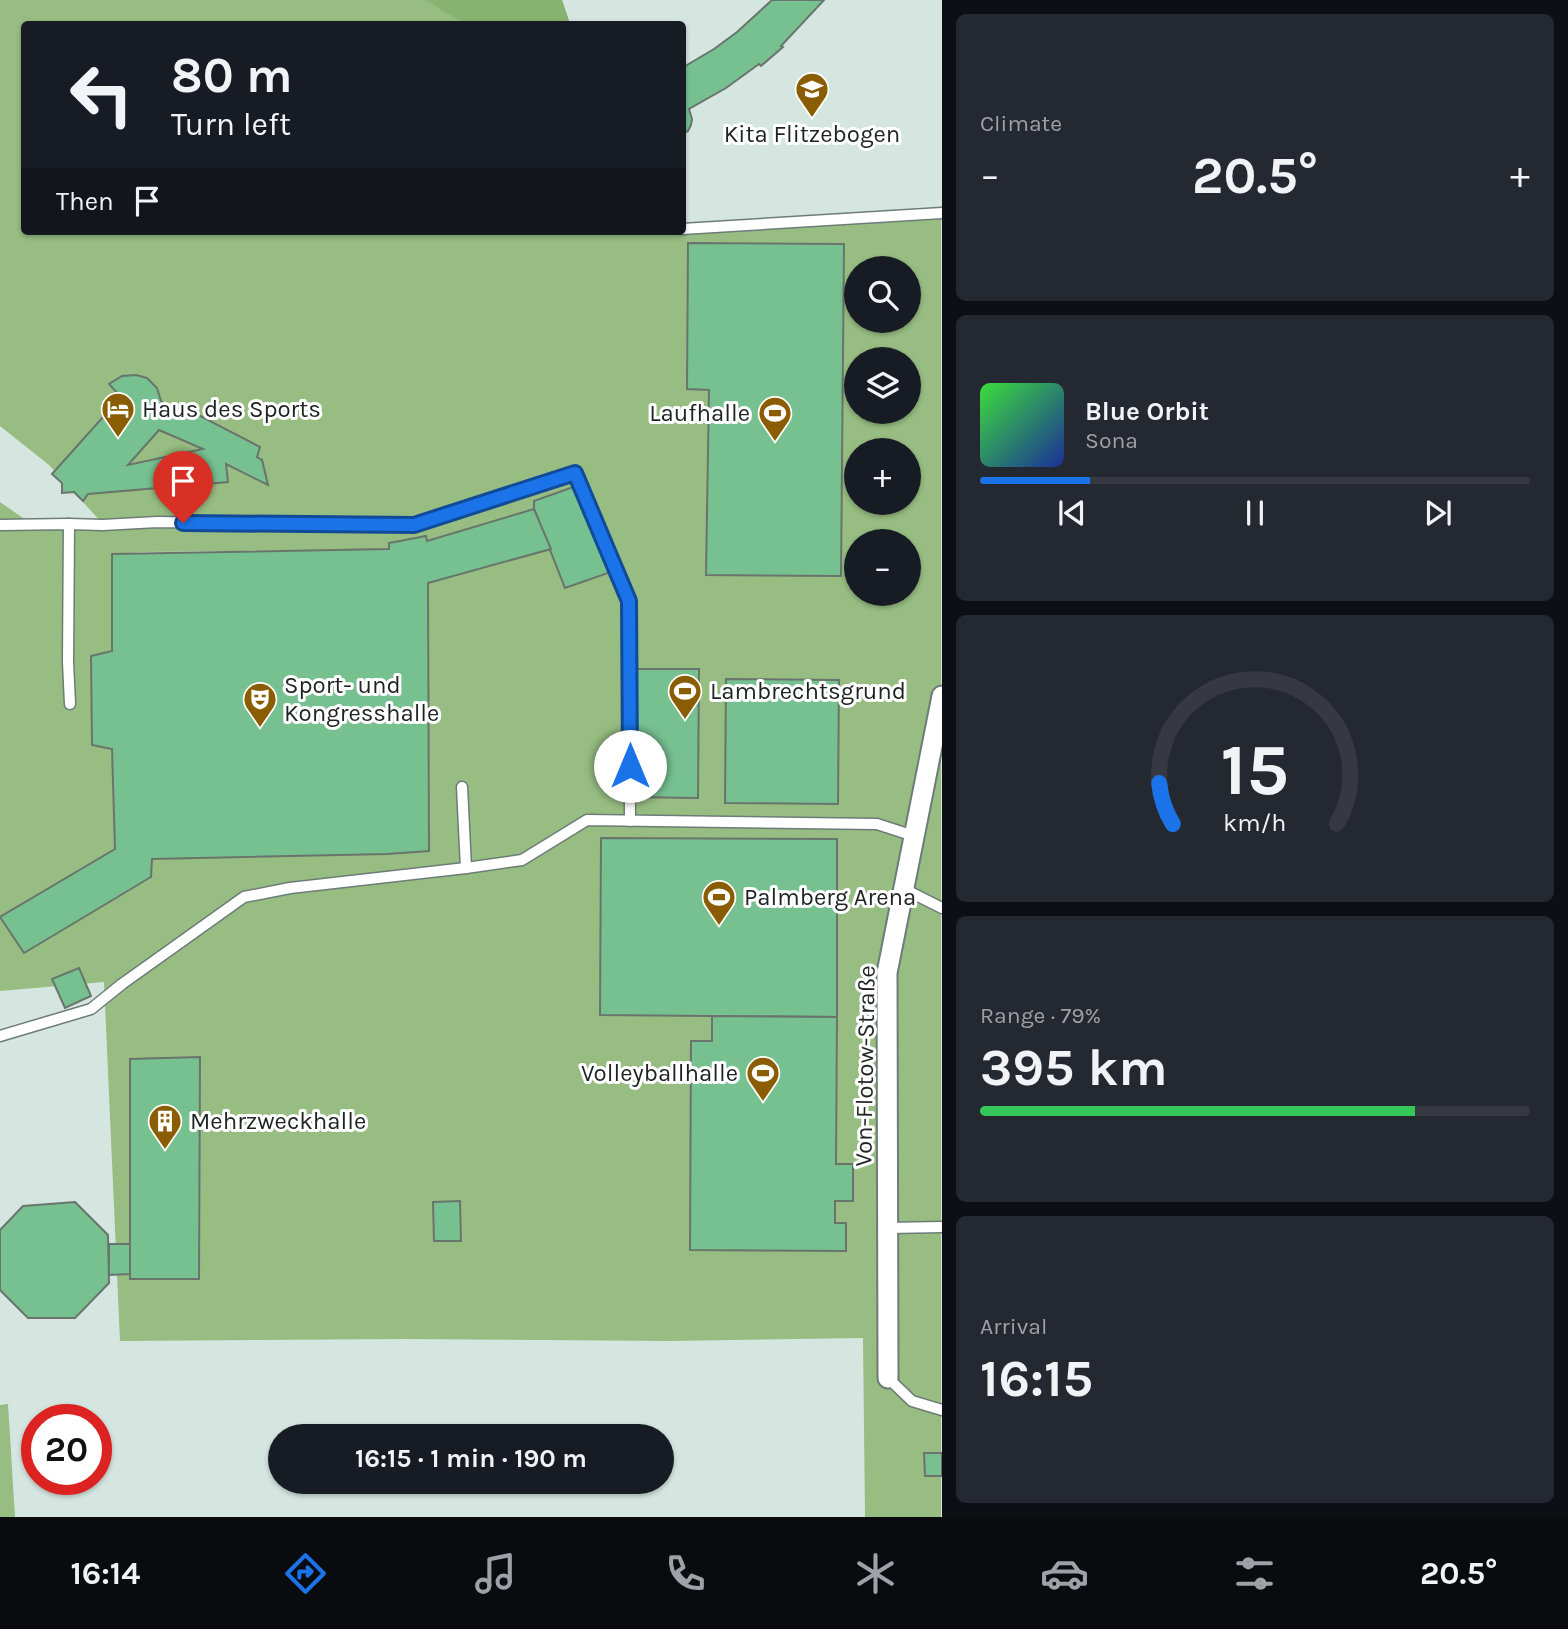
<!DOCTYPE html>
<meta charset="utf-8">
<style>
:root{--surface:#171b24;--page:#242831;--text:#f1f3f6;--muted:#9ea1a6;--line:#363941;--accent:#1a73e8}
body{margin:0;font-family:Karla,sans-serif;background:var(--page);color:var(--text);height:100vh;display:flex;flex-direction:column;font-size:26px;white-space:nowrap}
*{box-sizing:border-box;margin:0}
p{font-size:23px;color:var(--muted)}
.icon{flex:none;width:38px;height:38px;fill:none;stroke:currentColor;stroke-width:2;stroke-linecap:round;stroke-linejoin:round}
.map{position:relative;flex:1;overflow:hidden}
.drawer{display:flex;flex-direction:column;gap:14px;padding:14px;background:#0d0f14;width:626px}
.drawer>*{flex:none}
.banner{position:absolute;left:21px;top:21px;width:665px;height:214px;border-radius:7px;box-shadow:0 2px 5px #0004;background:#171b24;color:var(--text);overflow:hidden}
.controls{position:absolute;left:844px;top:256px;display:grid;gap:14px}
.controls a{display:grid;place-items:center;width:77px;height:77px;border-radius:50%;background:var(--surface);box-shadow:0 2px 5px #0004;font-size:35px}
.speed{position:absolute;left:21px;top:1404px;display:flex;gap:14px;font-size:35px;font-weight:700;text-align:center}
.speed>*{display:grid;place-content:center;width:91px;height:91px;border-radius:50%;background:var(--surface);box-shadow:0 2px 5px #0004;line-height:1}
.speed .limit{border:10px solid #d22;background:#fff;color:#111}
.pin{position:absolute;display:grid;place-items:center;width:60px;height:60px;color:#fff;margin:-72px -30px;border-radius:50% 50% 50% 0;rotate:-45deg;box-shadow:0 0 7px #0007}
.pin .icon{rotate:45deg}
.me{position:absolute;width:77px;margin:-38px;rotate:0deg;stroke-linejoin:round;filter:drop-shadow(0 0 5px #0008)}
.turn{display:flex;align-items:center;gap:24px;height:147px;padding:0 35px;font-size:32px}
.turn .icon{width:91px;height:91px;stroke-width:2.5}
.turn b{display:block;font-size:49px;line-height:60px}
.then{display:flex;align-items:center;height:66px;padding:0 35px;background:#0003;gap:14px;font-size:26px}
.big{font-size:52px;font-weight:700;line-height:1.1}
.drawer .card{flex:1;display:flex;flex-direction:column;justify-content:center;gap:10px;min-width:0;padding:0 24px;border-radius:10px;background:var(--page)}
.drawer .dial{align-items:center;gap:0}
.dial svg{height:182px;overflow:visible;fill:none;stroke:var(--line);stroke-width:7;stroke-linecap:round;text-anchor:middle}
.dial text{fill:var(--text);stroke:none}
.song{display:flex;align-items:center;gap:21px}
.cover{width:84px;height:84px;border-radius:10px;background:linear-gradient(135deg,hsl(120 70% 55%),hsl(230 70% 35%))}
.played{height:7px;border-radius:4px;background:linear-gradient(90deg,var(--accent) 20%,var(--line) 20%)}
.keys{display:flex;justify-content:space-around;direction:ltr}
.heat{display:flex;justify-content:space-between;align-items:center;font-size:38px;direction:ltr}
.charge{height:10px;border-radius:5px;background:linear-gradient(90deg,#34c759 79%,var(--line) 0)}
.trip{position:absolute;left:268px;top:1424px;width:406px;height:70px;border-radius:35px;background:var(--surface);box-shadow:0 2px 5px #0004;font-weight:700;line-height:70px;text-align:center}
.tabs{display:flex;height:112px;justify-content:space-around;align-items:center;background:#090b0e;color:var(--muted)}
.tabs .icon{width:49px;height:49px}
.tabs .current{color:var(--accent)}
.tabs b{font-size:32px;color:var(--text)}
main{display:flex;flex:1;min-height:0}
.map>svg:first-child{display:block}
.green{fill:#97bd82;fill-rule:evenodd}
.forest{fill:#88b270}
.building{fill:#77c191;stroke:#69756c;stroke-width:2;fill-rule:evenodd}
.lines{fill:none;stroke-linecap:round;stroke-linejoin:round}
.service-casing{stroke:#6d7c77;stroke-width:13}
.minor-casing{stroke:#6d7c77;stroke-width:23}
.service{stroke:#fff;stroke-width:10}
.minor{stroke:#fff;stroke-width:19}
.route-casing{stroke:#114b97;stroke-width:18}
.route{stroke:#1a73e8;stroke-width:12}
.labels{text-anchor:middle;stroke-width:6;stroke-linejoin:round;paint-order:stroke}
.poi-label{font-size:24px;fill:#1e2422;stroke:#fff;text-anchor:start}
.street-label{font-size:24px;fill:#1e2422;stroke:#fff}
</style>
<main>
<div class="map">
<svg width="942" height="1517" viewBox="0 0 942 1517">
<rect width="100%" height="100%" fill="#d5e6e0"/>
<!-- green -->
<g class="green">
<path d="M0,0h562l8,24h-546v207h658l259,-18v1304h-76l-2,-179 -193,3 -265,-2 -285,2 -16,-359 -104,9v-489l33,23 70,-1 -54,-59 -49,-39zM856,268h52v52h-52zM856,359h52v52h-52zM856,450h52v52h-52zM426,536l1,5 123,8 -122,34 1,268 -42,3 -235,5 -1,19 -127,75 -24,-36 115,-68 -7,-196 4,-2v-97l33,-2 244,-3v-6zM856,541h52v52h-52z"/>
<path d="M8,1404l7,113h-15v-112z"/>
</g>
<!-- forest -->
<path class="forest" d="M426,0h136l8,24h-106z"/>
<!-- building -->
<g class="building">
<path d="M772,0h52l-43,46 2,1 -22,19 -2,-2 -33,24 -37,21 3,10 -1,6 -3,6 -6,3v-66l32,-19 23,-17z"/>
<path d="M688,243l156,1 -3,332 -135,-1 3,-185 -22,-1z"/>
<path d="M136,375l11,3 10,10 4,13 18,15 6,-8 75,39 -3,10 5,3 6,25 -42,-21 2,18 -140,12 -5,7 -9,-9 -12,1v-10l-10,-9 69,-77 -12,-13 13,-8zM159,430l44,19 -75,16z"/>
<path d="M576,486l35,86 -46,16 -31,-79v-8z"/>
<path d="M534,509l17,40 -123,34 1,268 -42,3 -235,5 -1,18 -127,76 -24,-36 115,-68 -3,-100 -20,-4 -1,-89 21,-5v-97l277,-5v-6l37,-7 1,5z"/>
<path d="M634,669h65l-1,129 -66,-1z"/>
<path d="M726,679l113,1 -1,124 -113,-1z"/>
<path d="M601,838l236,1v178l-237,-2z"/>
<path d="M79,968l12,28 -26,12 -13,-29z"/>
<path d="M712,1016l125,1 -1,147h17v37h-18v22h11v28l-156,-1 1,-209h21z"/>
<path d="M200,1057l-1,222h-69v-220z"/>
<path d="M460,1201l1,40h-27l-1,-39z"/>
<path d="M75,1202l33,33 1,48 -34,35h-47l-28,-28v-60l23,-24z"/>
<path d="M109,1244h21v30l-21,1z"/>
<path d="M924,1453h18v23h-17z"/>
</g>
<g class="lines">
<defs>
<g id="service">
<path d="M682,229l260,-16"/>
<path d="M69,524l34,1 54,-3 257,3 161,-52 54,128 1,220"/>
<path d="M0,525l69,-1 -1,138 2,42"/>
<path d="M462,787l4,81"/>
<path d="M904,889l38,19"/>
<path d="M0,1036l91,-27 31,-25 122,-87 46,-9 176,-20 56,-8 65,-40 290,4 37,12"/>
<path d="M888,1228l54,-1"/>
<path d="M888,1378l24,23 30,9"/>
</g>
<path id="minor" d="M888,1378l-1,-405 55,-277"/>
</defs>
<!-- service casing -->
<use href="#service" class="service-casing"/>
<!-- minor casing -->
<use href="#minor" class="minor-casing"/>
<!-- service -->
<use href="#service" class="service"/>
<!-- minor -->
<use href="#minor" class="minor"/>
</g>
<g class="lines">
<defs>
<path id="route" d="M183,523l231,2 161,-52 54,128 1,165"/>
</defs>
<!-- route casing -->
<use href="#route" class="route-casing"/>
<!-- route -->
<use href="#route" class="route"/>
</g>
<!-- icons -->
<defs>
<symbol id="school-pin" viewBox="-11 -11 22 30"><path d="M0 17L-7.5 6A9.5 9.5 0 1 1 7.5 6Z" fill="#8b5d02" stroke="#fff"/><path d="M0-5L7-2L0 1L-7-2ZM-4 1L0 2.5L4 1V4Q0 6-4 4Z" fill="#fff"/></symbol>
<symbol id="hotel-pin" viewBox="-11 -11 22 30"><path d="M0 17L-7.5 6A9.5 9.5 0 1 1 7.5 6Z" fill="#8b5d02" stroke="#fff"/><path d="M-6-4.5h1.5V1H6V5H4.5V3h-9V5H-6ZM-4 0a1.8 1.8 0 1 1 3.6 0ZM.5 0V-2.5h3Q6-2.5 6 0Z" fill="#fff"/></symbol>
<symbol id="stadium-pin" viewBox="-11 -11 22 30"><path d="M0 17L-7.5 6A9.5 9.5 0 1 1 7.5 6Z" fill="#8b5d02" stroke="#fff"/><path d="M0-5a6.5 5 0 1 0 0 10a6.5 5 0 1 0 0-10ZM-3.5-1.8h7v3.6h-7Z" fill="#fff"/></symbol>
<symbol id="theatre-pin" viewBox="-11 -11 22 30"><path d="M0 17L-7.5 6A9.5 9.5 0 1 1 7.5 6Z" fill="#8b5d02" stroke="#fff"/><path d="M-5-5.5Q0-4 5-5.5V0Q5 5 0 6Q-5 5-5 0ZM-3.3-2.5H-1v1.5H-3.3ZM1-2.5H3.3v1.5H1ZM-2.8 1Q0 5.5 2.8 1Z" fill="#fff"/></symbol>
<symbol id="building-pin" viewBox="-11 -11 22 30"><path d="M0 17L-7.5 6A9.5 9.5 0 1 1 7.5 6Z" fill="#8b5d02" stroke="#fff"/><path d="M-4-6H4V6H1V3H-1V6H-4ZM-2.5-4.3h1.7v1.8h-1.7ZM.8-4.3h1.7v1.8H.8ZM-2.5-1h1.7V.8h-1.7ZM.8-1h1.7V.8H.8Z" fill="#fff"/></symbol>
</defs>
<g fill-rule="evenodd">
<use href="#school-pin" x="793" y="70" width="38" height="52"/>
<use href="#hotel-pin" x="99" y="390" width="38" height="52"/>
<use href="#stadium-pin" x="756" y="394" width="38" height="52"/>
<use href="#stadium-pin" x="666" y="672" width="38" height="52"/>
<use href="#theatre-pin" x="241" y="680" width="38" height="52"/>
<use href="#stadium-pin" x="700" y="878" width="38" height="52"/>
<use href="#stadium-pin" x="744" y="1054" width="38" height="52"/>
<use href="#building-pin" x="146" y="1102" width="38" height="52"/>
</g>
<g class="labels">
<!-- poi labels -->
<g class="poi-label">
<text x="812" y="142" text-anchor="middle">Kita Flitzebogen</text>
<text x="142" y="417">Haus des Sports</text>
<text x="750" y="421" text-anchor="end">Laufhalle</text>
<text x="284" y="693">Sport- und<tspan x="284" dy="28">Kongresshalle</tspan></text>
<text x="710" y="699">Lambrechtsgrund</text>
<text x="744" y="905">Palmberg Arena</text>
<text x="738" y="1081" text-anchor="end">Volleyballhalle</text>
<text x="190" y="1129">Mehrzweckhalle</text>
</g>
<!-- street labels -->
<g class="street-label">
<text transform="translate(865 1066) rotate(-89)" y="8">Von-Flotow-Straße</text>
</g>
</g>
</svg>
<div class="controls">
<a><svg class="icon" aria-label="search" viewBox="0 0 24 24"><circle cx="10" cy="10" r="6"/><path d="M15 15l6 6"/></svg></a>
<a><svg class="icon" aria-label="layers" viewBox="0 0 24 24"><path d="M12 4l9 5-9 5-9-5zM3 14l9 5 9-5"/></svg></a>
<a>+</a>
<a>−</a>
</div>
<div class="speed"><div class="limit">20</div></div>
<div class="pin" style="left:183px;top:523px;background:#d93025"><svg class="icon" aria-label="arrive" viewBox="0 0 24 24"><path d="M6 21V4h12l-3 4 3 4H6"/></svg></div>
<svg class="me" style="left:630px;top:766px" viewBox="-20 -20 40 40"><circle r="19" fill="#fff"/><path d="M0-13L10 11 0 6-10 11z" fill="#1a73e8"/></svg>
<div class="trip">16:15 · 1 min · 190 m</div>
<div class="banner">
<div class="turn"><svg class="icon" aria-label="left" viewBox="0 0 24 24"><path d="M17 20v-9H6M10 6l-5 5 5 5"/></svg><div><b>80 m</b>Turn left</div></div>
<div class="then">Then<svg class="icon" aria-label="arrive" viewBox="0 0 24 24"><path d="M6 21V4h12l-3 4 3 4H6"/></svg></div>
</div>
</div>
<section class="drawer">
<div class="card"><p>Climate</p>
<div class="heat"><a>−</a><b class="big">20.5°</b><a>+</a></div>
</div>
<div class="card">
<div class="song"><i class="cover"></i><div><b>Blue Orbit</b><p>Sona</p></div></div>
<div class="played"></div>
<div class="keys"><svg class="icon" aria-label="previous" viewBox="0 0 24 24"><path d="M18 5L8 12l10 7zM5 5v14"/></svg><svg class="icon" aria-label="pause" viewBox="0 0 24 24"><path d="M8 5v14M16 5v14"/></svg><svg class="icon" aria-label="next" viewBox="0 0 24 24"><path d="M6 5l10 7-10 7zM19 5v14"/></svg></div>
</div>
<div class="card dial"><svg viewBox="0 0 100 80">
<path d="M14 69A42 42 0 1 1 86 69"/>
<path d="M14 69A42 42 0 0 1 8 51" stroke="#1a73e8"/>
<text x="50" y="56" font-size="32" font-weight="700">15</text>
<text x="50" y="72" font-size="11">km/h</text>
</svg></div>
<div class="card"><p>Range · 79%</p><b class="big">395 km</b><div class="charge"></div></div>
<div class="card"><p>Arrival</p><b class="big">16:15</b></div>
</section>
</main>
<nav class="tabs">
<b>16:14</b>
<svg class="icon current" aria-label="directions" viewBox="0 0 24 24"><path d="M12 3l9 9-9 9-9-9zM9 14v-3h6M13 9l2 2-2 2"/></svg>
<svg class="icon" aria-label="music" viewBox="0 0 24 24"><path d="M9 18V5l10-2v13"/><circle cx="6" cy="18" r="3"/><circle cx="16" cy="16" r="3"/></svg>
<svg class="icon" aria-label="phone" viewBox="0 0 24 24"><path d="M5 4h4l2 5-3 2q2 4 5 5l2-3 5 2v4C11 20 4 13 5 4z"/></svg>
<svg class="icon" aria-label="climate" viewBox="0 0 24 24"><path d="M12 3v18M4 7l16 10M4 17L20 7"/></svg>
<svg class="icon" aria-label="car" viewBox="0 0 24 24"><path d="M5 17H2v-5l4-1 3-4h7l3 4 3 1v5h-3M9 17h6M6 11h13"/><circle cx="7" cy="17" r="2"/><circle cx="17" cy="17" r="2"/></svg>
<svg class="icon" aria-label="filters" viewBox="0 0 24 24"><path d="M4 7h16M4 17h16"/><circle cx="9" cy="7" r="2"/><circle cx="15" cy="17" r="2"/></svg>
<b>20.5°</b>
</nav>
